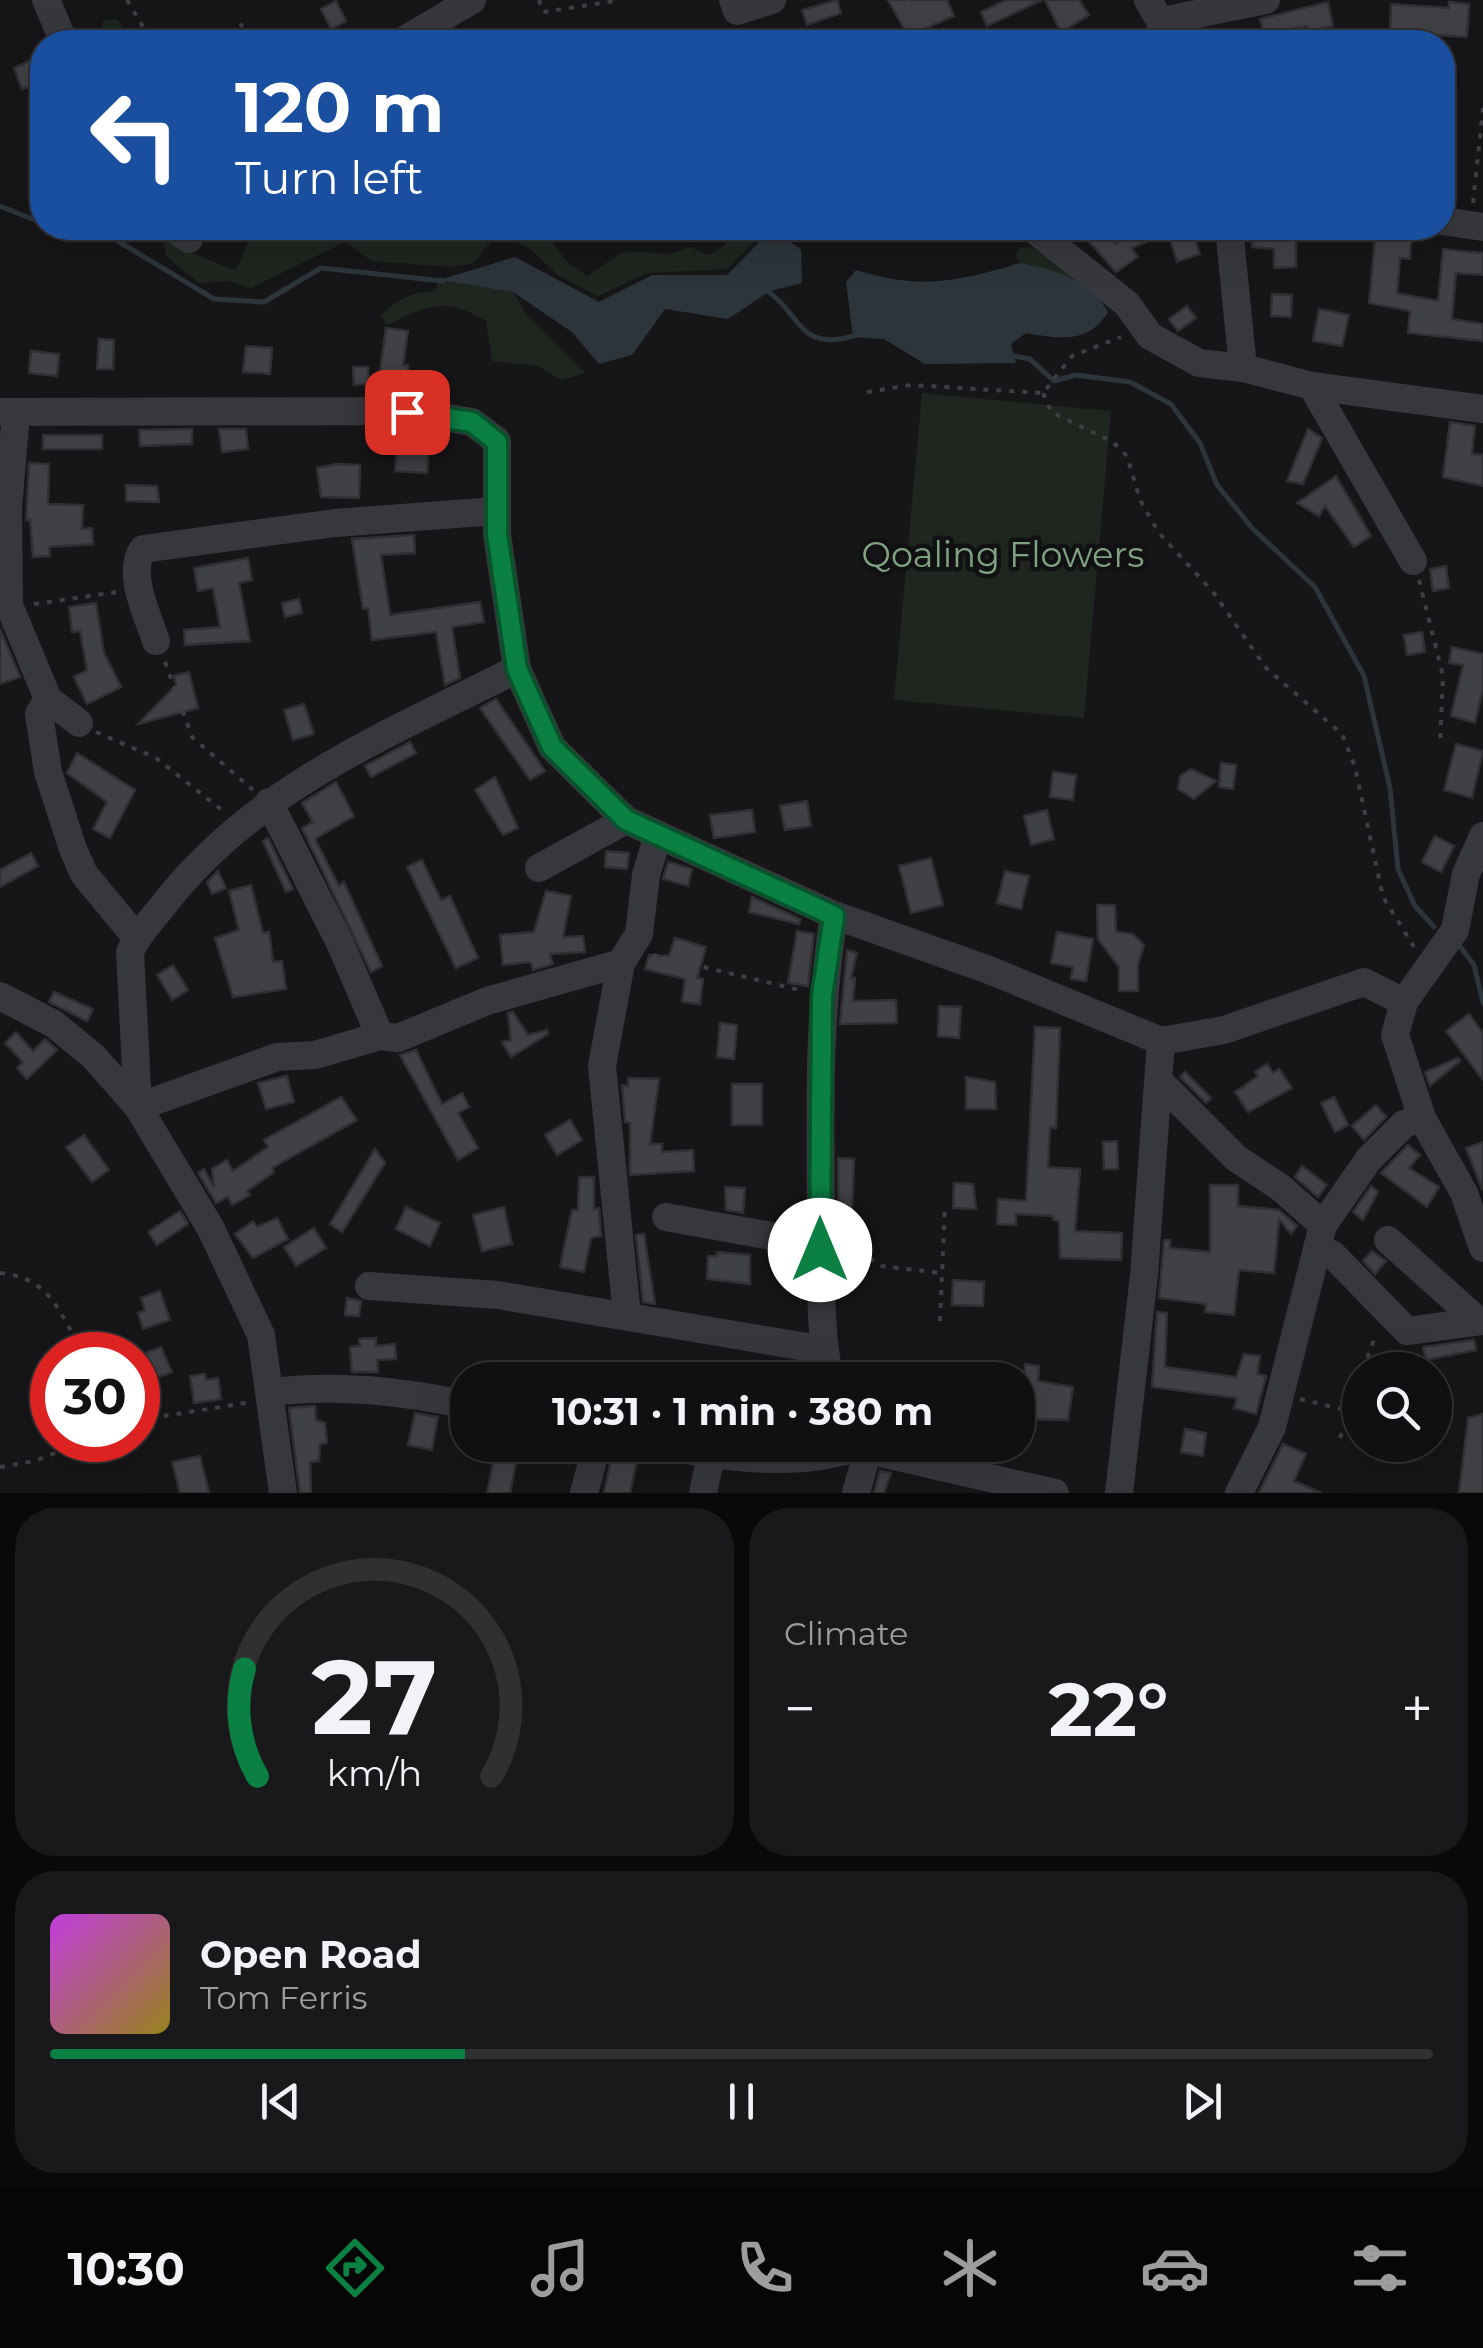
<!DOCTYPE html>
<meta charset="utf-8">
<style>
:root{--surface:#101012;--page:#19191b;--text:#f1f3f6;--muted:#9c9d9f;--line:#303032;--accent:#0b8043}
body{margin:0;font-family:Montserrat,sans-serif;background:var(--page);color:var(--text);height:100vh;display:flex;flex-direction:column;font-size:38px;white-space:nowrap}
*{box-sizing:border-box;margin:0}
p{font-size:32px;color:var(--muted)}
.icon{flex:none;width:55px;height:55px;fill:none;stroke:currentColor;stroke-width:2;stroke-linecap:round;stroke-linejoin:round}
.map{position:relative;height:1493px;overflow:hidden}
.panel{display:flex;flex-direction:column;gap:15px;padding:15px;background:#09090a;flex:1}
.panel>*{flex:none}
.guide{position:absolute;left:30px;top:30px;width:1425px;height:210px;border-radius:40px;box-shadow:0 10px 40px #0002,0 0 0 2px var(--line);background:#1a4fa0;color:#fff;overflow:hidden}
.fabs{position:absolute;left:1342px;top:1352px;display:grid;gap:20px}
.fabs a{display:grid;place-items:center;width:110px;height:110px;border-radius:50%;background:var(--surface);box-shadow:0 10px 40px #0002,0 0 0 2px var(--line);font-size:50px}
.speed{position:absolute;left:30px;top:1332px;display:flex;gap:20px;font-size:50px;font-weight:700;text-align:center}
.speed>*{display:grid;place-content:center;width:130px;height:130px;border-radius:50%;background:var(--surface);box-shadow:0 10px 40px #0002,0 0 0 2px var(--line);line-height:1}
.speed .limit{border:15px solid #d22;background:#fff;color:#111}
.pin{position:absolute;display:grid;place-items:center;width:85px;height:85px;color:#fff;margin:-42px;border-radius:20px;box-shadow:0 5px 15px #0006}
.me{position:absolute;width:110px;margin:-55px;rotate:0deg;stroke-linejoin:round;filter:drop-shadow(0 0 8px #0008)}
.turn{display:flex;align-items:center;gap:35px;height:210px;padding:0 40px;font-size:45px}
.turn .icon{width:130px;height:130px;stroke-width:2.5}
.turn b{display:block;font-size:70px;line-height:85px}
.big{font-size:75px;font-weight:700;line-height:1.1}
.panel .tile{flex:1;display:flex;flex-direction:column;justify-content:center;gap:15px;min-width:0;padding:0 35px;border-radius:40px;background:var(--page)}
.panel .dial{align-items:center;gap:0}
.dial svg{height:260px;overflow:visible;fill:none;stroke:var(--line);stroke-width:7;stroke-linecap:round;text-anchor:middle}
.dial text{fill:var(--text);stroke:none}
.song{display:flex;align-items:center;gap:30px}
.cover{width:120px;height:120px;border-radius:15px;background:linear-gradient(135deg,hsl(290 70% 55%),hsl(50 70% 35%))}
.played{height:10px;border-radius:5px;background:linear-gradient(90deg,var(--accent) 30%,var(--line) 30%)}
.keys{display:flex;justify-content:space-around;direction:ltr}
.heat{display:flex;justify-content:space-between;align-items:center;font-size:55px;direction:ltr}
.panel .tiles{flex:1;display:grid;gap:15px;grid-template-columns:1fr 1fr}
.tile:last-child{grid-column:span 2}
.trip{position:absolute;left:450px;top:1362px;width:585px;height:100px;border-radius:40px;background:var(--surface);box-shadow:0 10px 40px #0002,0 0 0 2px var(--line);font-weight:700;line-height:100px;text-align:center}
.dock{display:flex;height:160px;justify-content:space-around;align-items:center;background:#060607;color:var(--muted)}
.dock .icon{width:70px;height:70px}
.dock .active{color:var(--accent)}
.dock b{font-size:45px;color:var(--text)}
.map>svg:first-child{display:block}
.green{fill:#1e261f}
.water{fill:#2c353c}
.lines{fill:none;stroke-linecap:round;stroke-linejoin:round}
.stream{stroke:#2c353c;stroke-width:5}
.building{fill:#404145;stroke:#303034;stroke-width:2.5}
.path{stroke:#3d3f44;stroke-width:4;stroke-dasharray:5 8;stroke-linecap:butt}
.minor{stroke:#37383d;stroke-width:28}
.route-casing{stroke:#07532c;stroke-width:25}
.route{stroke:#0b8043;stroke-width:18}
.labels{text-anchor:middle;stroke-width:9;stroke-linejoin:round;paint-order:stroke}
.park-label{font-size:35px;fill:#7fa381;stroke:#111113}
</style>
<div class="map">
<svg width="1483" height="1493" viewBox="0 0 1483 1493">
<rect width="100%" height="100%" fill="#161618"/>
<!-- green -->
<g class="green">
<path d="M117,19l15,23h-30l1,-21z"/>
<path d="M255,228h288l23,33 21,15 37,-25 47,3 19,-7 20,8 16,-11 2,-16h39l-39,41 -81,4 -49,23 -39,-20 -30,-28 -24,-11 -15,6 -16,20 -23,4 -79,-6 -27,-19 -94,46 -21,-7 -31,2 -33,-27 -3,-15c26,7 47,22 73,29z"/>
<path d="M1030,247l46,24 -7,6 -49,-14 -4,-7 3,-8z"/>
<path d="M439,280l74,12 14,23 58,58 -24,7 -22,-14 -47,-5 -6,-40c-42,-25 -58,-15 -99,4l-6,-10c15,-15 33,-24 54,-24z"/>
<path d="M922,393l189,18 -27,307 -190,-18z"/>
</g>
<!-- water -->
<g class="water">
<path d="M773,228l28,22 1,33 -32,8 -42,28 -63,-10 -33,46 -33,9 -27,-32 -59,-40 -74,-12 76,-23 84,45 53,-27h75z"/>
<path d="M1020,263c35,7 70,16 88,49 -19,32 -49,27 -82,21l-15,11 5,19 -91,1 -41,-25 -31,-2 -7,-55 10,-12c64,20 101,12 164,-7z"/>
</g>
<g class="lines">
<!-- stream -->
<g class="stream">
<path d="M0,206l42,17"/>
<path d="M96,228l118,71 50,3 57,-34 122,13"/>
<path d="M764,288c40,27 33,67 96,46"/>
<path d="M1008,355l22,4 24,22 22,-6 54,7 41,22 29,39 17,42 36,44 62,58 49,89 26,112 8,81 17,37 19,21"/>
<path d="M1459,945l15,20 9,38"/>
</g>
</g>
<!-- building -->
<g class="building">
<path d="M837,0l4,13 -34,12 -5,-15z"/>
<path d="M888,0h59l7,16 -46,20z"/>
<path d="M1006,0h36l-55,26 -6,-14z"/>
<path d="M1045,0h34l10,15 -28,17z"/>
<path d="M336,1l10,20 -15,8 -10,-20z"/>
<path d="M1328,2l5,24 -11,2 2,10 -14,3 -3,-15 -43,8 -4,-15z"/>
<path d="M1449,2l20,2 -2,33 -77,-5 1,-28 58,4z"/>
<path d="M36,58l6,23 -20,8 -8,-21z"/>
<path d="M1077,228h44l-11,6 6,10 24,-16h36l-44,20 6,9 -22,15z"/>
<path d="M1191,228l9,26 -23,8 -9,-29z"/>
<path d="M1254,228h42v39l-22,1v-19l-22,-2z"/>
<path d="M1375,237l36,4 -1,18 -10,-1 -3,35 41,8 5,-52 40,4v22l-27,-2 -4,46 31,5v17l-75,-8 2,-22 -41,-8z"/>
<path d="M1272,294l20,1 -1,22 -20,-1z"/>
<path d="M1187,306l9,12 -18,13 -9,-12z"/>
<path d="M1319,309l30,6 -7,31 -29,-5z"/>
<path d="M386,328l22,3 -5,34h5v14l-29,-1z"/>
<path d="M99,339l15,1 -1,29h-16z"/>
<path d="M246,346l26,2 -2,26 -27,-2z"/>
<path d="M31,351l28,3 -2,22 -28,-3z"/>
<path d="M353,367h15l1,17 -15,1z"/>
<path d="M1450,422l25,4 -3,28 11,1v31l-40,-9z"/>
<path d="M192,429v15l-52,2 -1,-16z"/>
<path d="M219,429h27l2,20 -26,3z"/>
<path d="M1308,429l14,9 -19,46 -16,-3z"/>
<rect x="43" y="435" width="59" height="14"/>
<path d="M398,436l32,3 -3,34 -32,-2z"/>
<path d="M29,463l20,1 -1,40 35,1 -1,24 10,-1 1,16 -44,3 1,9 -17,1 -3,-37h-4z"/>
<path d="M337,464l23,1 -1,33 -38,-1 -4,-29z"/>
<path d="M1336,476l35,60 -17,11 -29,-41 -6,10 -22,-13z"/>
<path d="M126,485l31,1 2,16 -33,-1z"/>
<path d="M414,535l1,18 -34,2 9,60 90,-13 4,20 -32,5 8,51 -15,7 -9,-53 -64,8 -4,-32 -5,1 -11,-70z"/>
<path d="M248,558l4,22 -13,3 11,58 -65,4 -1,-15 36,-3 -7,-39 -15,3 -4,-23z"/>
<path d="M1446,566l3,22 -16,3 -3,-22z"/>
<path d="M299,599l3,14 -17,4 -3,-14z"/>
<path d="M96,603l8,50 17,34 -34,17 -13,-27 13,-7 -7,-39 -8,1 -3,-25z"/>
<path d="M0,629l20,48 -20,7z"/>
<path d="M1422,632l3,20 -18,3 -3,-20z"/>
<path d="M1452,647l31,7v35l-8,34 -24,-7 12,-51 -14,-2z"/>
<path d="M189,672l9,36 -60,16 38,-39 -2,-9z"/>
<path d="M496,699l49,72 -15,9 -50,-72z"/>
<path d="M304,704l10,30 -21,6 -9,-30z"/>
<path d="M410,742l6,11 -45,24 -6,-11z"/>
<path d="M1456,744l27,7 -11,47 -28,-8z"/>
<path d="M77,753l58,37 -25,48 -17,-9 14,-27 -40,-29z"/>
<path d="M1221,763l15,2 -3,24 -14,-2z"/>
<path d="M1191,769l25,12 -22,18 -16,-10 2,-13z"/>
<path d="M1053,772l23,3 -3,25 -23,-3z"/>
<path d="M495,777l23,51 -15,7 -28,-45z"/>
<path d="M336,782l18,34 -39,23 24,47 5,-4 38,84 -11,6 -69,-144 11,-6 -11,-19z"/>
<path d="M807,801l4,25 -26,4 -5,-24z"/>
<path d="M752,810l3,22 -41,6 -4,-23z"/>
<path d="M1047,810l7,29 -23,6 -7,-29z"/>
<path d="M1435,836l19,10 -13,26 -19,-10z"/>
<path d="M268,838l25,51 -7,3 -23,-51z"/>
<path d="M606,851l23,2 -2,16 -22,-2z"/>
<path d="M31,853l7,13 -38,21v-17z"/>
<path d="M931,858l12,47 -32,8 -12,-47z"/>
<path d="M422,860l19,40 9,-4 28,62 -22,10 -49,-101z"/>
<path d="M668,862l24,7 -4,17 -25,-7z"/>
<path d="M218,871l8,17 -14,6 -5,-12z"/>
<path d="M1005,871l24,5 -8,33 -24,-6z"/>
<path d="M251,885l12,48 6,-1 4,30 9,-1 4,28 -53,8 -18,-59 24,-8 -10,-39z"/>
<path d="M546,891l25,5 -8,41 20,-1 2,16 -35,2 3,10 -20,6 -2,-8 -28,3 -3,-30 34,-3z"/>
<path d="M752,897l48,22 -1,5 -50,-12z"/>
<path d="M1097,905h18l1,27 17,2 11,11 -6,20v26h-19v-24l-21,-28z"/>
<path d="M797,931l17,3 -6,52 -20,-3z"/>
<path d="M1057,932l36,7 -7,42 -15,-2 2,-12 -22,-4z"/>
<path d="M675,938l31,9 -9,31 6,1 -3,25 -18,-2 3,-23 -40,-10 4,-14 20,1z"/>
<path d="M847,950l10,3 -6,25h4l-2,23 43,-1 1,23 -57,1z"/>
<path d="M173,965l15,25 -16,10 -15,-25z"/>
<path d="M54,992l39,17 -6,12 -38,-19z"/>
<path d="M939,1006l22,1 -2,31 -21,-2z"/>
<path d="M513,1012l15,23 19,-5 1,4 -37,23 -9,-15 9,-2 -3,-27z"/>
<path d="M1469,1014l14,19v47l-37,-49z"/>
<path d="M720,1023l17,2 -3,34 -17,-2z"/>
<path d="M1035,1027l25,1 -4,100 -6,-1 -2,40 32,2 -5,62 47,2 -1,27 -61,-2 -1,-37 -6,-1v-4l-37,-2v11l-19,-1 1,-25 28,2z"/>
<path d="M16,1032l17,19 12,-12 12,11 -30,29 -10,-11 6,-6 -18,-19z"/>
<path d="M416,1050l26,54 20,-11 7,14 -11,6 20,35 -20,12 -58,-105z"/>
<path d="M1458,1058l2,3 -30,25 -5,-14z"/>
<path d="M1267,1064l6,9 6,-4 13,19 -44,24 -13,-20 23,-16 -3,-4z"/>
<path d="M1185,1072l26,26 -5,5 -26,-26z"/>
<path d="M287,1076l7,26 -28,7 -8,-26z"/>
<path d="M966,1077l29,5 1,27h-30z"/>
<path d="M628,1078l31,1 -9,65h12v8l31,-2 1,21 -64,4v-52l-5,-1 -3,-37 6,1z"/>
<rect x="732" y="1084" width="30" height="41"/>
<path d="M341,1097l16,23 -85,48 2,4 -27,19 3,4 -18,10 -4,-8 -12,6 -18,-30 6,-4 10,18 -2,-18 15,-9 6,11 35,-24 -4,-7z"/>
<path d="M1334,1097l14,28 -13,7 -14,-29z"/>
<path d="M1376,1105l10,12 -22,23 -12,-14z"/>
<path d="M570,1120l12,20 -25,15 -12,-20z"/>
<path d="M84,1135l25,35 -17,12 -26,-35z"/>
<path d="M1117,1141l1,28h-14l-1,-27z"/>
<path d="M1483,1142v47h-1l-16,-41z"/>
<path d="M1408,1145l12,10 -11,13 30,19 -12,20 -46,-34z"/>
<path d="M375,1149l10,14 -43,69 -12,-8z"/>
<path d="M838,1158l16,1 -2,54h-14z"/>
<path d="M1302,1166l25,19 -9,12 -23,-20z"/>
<path d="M579,1177h15v32l5,-1 2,28 -10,2 -7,34 -24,-5 12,-57h6z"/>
<path d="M954,1183l19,1 3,25 -23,-1z"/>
<path d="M1210,1185h28v21l41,4 18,16 -6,8 -12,-15 -5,54 -35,-3 -5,45 -29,-3 1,-8 -47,-6 5,-58h6v8l40,4z"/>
<path d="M1371,1186l7,6 -15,28 -10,-8z"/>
<path d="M725,1187l20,1 -2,25 -17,-3z"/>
<path d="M406,1207l34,16 -10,23 -34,-17z"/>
<path d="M504,1207l8,37 -30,7 -9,-36z"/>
<path d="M180,1211l8,13 -31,21 -9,-13z"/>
<path d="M277,1218l11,21 -35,19 -18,-24 18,-13 4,6z"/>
<path d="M314,1228l12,20 -30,18 -12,-19z"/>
<path d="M644,1234l11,70 -12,-2 -7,-67z"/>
<path d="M1372,1251l14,10 -11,13 -12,-13z"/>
<path d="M717,1252l33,3v29l-43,-5 1,-23h9z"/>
<path d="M953,1280l31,2 -1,24 -31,-1z"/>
<path d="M160,1291l10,29 -27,9 -5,-16 7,-3 -4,-12z"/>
<path d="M347,1298l14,3 -2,15 -14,-1z"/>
<path d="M1157,1312l10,1 -2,54 71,10 8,-23 16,2 -3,18 9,2 -10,38 -22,-6 3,-10 -85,-11z"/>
<path d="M376,1338v8l19,-2 1,15 -19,1 1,12h-26l-2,-25 10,-1 -1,-7z"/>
<path d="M1474,1340l2,10 -50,10 -3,-13z"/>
<path d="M161,1347l11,25 -23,9 -11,-25z"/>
<path d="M867,1363h43l54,8v9h-98z"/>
<path d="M1025,1364l14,2 -1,15 35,6 -5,33 -45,-1z"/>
<path d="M205,1374l1,6 12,-2 3,21 -27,4 -4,-27z"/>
<path d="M315,1406l1,14 9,3 2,20 -7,1 -1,17 -9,1 1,31h-11l-11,-85z"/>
<path d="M415,1413l23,4 -6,33 -24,-5z"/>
<path d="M1483,1414v79h-24l9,-75z"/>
<path d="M1185,1429l21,4 -3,23 -22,-4z"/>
<path d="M1283,1444l23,10 -12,27 27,12h-62z"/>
<path d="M496,1448l22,4 -8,41h-23z"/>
<path d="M612,1455l25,5 -7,33h-26z"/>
<path d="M200,1456l9,37h-29l-8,-31z"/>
<path d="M880,1471l11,2 -7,20h-10z"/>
</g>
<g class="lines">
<!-- path -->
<g class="path">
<path d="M127,0l25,42"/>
<path d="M539,0l4,12 77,-12"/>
<path d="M908,0l19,42"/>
<path d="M219,42l24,-18"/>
<path d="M1473,203l10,-95"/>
<path d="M867,392l44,-7 132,8 29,-37 49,-19"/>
<path d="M1043,393l8,19 62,30 14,14 13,44 19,33 54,59 53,76 76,66 13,33 28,130 31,50"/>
<path d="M1419,580l24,96 -3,70"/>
<path d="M34,604l84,-12"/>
<path d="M165,662l27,75 61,53"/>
<path d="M96,732l60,26 67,53"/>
<path d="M653,955l151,36"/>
<path d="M845,1252l17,2 20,12 58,7"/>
<path d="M0,1273c53,5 59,42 85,82"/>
<path d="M940,1321l5,-115"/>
<path d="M1363,1370l13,-36"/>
<path d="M1300,1399l50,12"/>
<path d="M138,1420l108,-17"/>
<path d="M1340,1438l20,-57"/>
<path d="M0,1467l35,-6 53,-21"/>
</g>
<!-- minor -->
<g class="minor">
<path d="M46,0l18,42"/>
<path d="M733,0l4,11 35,-11"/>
<path d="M1148,0l24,42"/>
<path d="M1162,21l104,-21"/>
<path d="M401,42l71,-42"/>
<path d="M1442,221l41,6"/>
<path d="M172,228l17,11"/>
<path d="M1032,228l95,76 23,32 49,27 44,5 69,18 171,23"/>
<path d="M1229,228l14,140"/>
<path d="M1312,386l101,175"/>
<path d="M0,412l407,-1 65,11 25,19v93l20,135 35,78 74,73 208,95 155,55 172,71 63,-11 140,-48 40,20"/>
<path d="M16,414l-8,94 1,97 39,94 31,24"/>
<path d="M156,641c-8,-25 -30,-68 -13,-92l192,-26 161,-12"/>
<path d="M517,669c-128,65 -260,117 -352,234 -12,16 -27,30 -35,49l8,155 139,-50 38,-2 65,-19 18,2 89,-37 134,-38"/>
<path d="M48,699l-9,15 9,58 25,77 11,25 52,63"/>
<path d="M269,802l71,141 40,93"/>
<path d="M1483,836l-17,38 -11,56 -51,72 -9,33 27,83 42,75 19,55"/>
<path d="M539,868l87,-48"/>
<path d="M0,996l54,28 40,33 44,50 72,120 51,108 22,158"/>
<path d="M1158,1090l6,-4 72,72 45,30 42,37"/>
<path d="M666,1217l155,28"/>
<path d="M1388,1240l88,79"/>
<path d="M1318,1251l14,3 75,77 76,-10"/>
<path d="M369,1286l129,9 326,55"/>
<path d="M627,1316l-25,-250 19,-103 18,-29 7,-59 12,-40"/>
<path d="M830,1380c-12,-55 -8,-111 -9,-167 -1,-100 -3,-199 13,-298"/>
<path d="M271,1392c67,-8 130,-1 197,13"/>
<path d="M662,1445c46,10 112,19 159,11 18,-3 28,-8 47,-6l187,43"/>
<path d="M584,1493l13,-48"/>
<path d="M703,1493l8,-38"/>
<path d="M856,1493l12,-43"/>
<path d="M1119,1493l25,-218 17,-234"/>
<path d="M1239,1493l33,-66 51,-202 46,-66 35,-35 18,-6"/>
</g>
</g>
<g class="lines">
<defs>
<path id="route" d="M407,412l65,10 25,20v92l20,135 35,78 74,73 208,96 -12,80 -2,254"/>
</defs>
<!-- route casing -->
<use href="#route" class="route-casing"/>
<!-- route -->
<use href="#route" class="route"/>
</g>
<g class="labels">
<!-- park labels -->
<g class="park-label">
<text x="1003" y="567">Qoaling Flowers</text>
</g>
</g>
</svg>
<div class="fabs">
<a><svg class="icon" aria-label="search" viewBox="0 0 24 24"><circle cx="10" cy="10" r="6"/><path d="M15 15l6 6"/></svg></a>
</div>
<div class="speed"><div class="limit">30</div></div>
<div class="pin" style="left:407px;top:412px;background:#d93025"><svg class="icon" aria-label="arrive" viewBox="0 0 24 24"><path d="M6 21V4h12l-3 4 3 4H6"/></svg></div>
<svg class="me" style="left:820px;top:1250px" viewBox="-20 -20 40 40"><circle r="19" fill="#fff"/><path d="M0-13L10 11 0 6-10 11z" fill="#0b8043"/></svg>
<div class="trip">10:31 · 1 min · 380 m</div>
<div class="guide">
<div class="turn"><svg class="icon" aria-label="left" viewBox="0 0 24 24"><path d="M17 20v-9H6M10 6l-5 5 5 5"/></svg><div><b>120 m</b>Turn left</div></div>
</div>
</div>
<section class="panel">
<div class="tiles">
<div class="tile dial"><svg viewBox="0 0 100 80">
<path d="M14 69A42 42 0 1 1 86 69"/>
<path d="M14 69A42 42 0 0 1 10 36" stroke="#0b8043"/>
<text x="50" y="56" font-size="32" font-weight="700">27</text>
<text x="50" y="72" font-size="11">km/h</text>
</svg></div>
<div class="tile"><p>Climate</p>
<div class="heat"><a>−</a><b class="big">22°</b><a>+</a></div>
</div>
<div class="tile">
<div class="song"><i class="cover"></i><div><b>Open Road</b><p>Tom Ferris</p></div></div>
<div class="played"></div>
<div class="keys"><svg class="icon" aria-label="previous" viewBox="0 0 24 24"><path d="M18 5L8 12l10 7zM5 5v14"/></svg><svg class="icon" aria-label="pause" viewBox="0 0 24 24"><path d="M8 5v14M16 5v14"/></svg><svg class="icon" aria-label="next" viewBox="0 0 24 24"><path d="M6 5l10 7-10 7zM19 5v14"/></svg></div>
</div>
</div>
</section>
<nav class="dock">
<b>10:30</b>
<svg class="icon active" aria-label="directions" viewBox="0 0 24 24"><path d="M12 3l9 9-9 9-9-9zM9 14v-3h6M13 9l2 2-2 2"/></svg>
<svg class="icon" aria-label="music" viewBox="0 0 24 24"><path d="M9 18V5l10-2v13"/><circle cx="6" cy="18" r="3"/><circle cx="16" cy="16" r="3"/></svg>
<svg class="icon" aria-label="phone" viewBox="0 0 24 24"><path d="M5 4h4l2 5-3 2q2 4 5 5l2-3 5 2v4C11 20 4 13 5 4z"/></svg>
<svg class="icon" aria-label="climate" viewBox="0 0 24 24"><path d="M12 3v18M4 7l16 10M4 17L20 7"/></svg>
<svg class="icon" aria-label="car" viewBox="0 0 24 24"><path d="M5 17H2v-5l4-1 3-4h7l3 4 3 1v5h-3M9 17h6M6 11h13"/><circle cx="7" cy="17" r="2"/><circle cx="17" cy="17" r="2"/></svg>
<svg class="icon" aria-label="filters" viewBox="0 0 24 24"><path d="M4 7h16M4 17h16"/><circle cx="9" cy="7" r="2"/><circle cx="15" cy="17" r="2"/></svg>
</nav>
